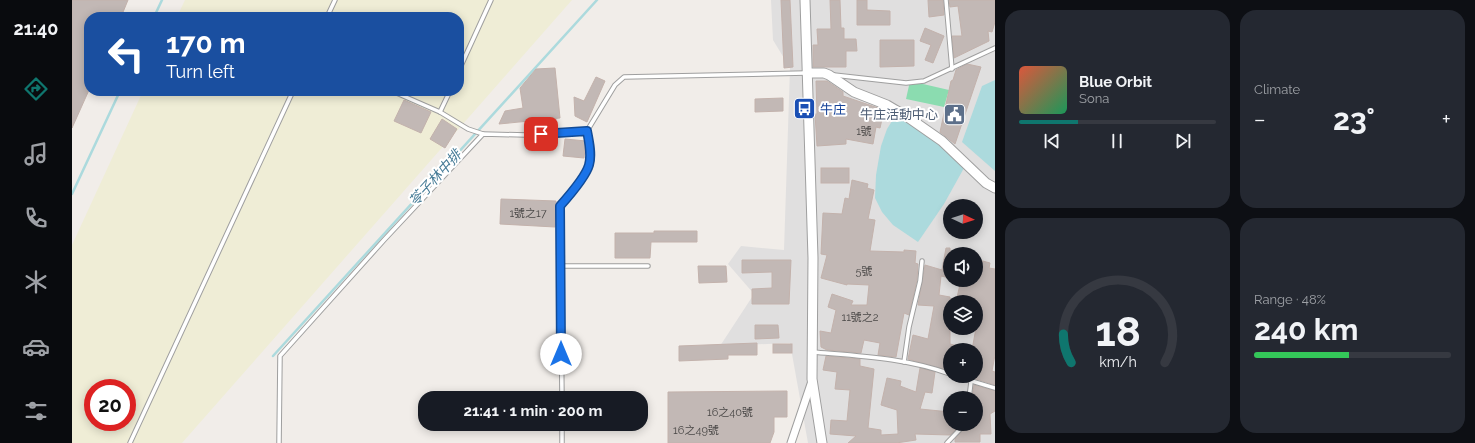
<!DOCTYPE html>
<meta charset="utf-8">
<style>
:root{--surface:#171b24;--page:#242831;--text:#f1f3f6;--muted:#9ea1a6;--line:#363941;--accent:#0f766e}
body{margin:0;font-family:Raleway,"Noto Sans TC",sans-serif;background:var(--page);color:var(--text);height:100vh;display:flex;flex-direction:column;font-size:15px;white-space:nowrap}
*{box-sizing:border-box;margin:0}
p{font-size:13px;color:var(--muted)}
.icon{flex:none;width:22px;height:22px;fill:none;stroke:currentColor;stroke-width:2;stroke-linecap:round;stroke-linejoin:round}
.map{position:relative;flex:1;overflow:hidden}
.panel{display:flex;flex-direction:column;gap:10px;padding:10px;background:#0d0f14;width:480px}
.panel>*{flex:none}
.guide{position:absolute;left:12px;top:12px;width:380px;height:84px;border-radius:16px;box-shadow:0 2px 10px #0003;background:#1a4fa0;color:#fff;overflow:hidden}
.needle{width:26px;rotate:94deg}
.controls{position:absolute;left:871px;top:199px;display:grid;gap:8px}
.controls a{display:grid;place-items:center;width:40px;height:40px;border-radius:50%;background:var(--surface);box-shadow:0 2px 10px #0003;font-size:20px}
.speed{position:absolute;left:12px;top:379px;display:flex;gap:8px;font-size:20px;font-weight:700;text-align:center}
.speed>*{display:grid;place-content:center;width:52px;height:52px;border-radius:50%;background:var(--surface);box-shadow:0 2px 10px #0003;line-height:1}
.speed .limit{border:6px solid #d22;background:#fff;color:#111}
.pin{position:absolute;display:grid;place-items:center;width:34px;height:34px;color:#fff;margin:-17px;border-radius:8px;box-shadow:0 2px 6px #0006}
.me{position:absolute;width:44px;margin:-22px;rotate:0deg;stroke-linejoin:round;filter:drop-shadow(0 0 3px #0008)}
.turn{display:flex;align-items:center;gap:14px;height:84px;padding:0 16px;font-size:18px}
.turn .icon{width:52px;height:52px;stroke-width:2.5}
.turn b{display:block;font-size:28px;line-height:34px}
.big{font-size:30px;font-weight:700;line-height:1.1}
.panel .card{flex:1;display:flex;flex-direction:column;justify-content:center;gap:6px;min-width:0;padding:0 14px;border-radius:16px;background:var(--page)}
.panel .dial{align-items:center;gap:0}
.dial svg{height:104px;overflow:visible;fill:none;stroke:var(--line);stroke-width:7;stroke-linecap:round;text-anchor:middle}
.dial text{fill:var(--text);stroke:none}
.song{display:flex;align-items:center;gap:12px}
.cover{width:48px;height:48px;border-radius:6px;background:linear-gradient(135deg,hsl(10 70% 55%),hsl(150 70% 35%))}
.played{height:4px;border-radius:2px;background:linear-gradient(90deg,var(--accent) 30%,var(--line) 30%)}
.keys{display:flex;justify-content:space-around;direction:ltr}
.heat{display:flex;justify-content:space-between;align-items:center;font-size:22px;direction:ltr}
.charge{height:6px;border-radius:3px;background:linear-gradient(90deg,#34c759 48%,var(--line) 0)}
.panel .tiles{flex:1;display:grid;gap:10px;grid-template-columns:repeat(2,1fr)}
.trip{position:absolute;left:346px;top:391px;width:230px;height:40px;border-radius:16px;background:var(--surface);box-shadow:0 2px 10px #0003;font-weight:700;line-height:40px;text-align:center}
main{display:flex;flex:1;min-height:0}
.dock{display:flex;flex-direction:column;width:72px;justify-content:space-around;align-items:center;background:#090b0e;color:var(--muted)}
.dock .icon{width:28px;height:28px}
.dock .active{color:var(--accent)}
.dock b{font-size:18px;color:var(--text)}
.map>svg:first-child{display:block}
.residential{fill:#e0dfdf;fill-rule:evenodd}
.farmland{fill:#efedd6;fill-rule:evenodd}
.pitch{fill:#8bdcb0}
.water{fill:#acdadd}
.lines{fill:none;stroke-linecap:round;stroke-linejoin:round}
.stream{stroke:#acdadd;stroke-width:2.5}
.building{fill:#c2b8b5;stroke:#c3b2ac}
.service-casing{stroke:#9f9f9f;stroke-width:5.5}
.minor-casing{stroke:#9f9f9f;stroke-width:9}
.tertiary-casing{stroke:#9f9f9f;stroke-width:11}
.service{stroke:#fff;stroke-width:3.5}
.minor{stroke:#fff;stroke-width:7}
.tertiary{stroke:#fff;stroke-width:9}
.route-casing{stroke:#114b97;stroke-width:10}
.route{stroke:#1a73e8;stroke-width:7}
.labels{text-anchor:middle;stroke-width:4;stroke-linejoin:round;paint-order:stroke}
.number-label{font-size:11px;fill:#4a4847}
.transit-label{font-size:13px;fill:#164399;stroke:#fff;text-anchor:start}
.service-label{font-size:13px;fill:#4e5e75;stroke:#fff;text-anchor:end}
.water-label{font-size:14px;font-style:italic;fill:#477c97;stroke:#fff}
</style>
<main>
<nav class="dock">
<b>21:40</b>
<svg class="icon active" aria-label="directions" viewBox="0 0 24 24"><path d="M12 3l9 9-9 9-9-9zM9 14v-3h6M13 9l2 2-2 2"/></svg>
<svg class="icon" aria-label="music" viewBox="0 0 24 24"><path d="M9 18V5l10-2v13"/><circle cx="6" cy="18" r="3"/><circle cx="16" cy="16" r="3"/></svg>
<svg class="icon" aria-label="phone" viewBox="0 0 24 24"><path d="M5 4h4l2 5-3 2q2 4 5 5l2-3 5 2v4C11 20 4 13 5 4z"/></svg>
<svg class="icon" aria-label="climate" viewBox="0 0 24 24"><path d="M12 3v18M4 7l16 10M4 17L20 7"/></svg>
<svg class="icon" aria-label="car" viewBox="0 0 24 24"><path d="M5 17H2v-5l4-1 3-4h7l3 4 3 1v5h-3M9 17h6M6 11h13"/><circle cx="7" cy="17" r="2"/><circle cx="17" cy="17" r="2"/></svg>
<svg class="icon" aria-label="filters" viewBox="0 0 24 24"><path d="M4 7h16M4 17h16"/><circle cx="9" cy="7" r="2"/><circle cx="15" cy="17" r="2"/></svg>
</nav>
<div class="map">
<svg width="923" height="443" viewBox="0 0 923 443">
<rect width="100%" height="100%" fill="#f1ede9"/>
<!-- residential -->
<path class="residential" d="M699,0h224v443h-187l-18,-100 -70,3 34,-52 -26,-30 13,-18 43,4 6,-182 -17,-28zM878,206h26v26h-26zM878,254h26v26h-26zM878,302h26v26h-26zM878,350h26v26h-26zM878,398h26v26h-26z"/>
<!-- farmland -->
<path class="farmland" d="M113,0h387l-390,443h-110v-198l71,-154h316v-74h-282zM21,388h34v34h-34z"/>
<!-- pitch -->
<path class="pitch" d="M838,81l39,9 -5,17 -38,-8z"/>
<!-- water -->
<g class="water">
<path d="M923,80v91l-33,-29 20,-56z"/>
<path d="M825,113l51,38 16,17 -20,36 -26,38 -25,-17 -11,-13 -7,-14 1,-23 5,-29 6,-17z"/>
</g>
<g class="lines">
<!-- stream -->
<g class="stream">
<path d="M82,17l8,-17"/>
<path d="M0,194l48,-103"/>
<path d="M201,356l324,-356"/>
</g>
</g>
<!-- building -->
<g class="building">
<path d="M0,0h56l-7,17h-32v73l-17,38z"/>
<path d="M709,0h9l3,67 -9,1z"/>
<path d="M758,0h10l1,28h3v11h12l1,12h-11v16h-33v-22h5l-1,-16h14z"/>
<path d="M785,0h10v10l23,1v14h-33z"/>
<path d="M856,0h15l1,15 -15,2z"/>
<path d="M877,0h46v22l-3,10 -4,-1 1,10 -35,17 -2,-22h10l-4,-30 -8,1z"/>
<path d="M853,28l19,8 -11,27 -8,-3 6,-15 -11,-4z"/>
<path d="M808,40h34v26l-34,1z"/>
<path d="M895,64l14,3 -26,77 -15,-12 11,-51 2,-1 3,-10z"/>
<path d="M483,68l5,50 -61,6 6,-13 18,-3 -3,-20 16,-19z"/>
<path d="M524,77l9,4 -18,41 -12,-6 -1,-19 10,4z"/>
<path d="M744,81h11l16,11v4l41,14 -4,18 -4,-1 -3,17 -27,-5v5l-29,2 -2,-32h2z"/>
<path d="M711,98v13l-28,1v-13z"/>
<path d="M332,100l27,12 -10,21 -27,-12z"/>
<path d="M370,119l15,10 -12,19 -15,-9z"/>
<path d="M493,139l21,2 -2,17 -21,-2z"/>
<rect x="749" y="168" width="28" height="15"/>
<path d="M780,180l16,4 -1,4 7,2 -6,29 7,1 -5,31 34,1v-2l12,1 -1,12 3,1 -1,16 -8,35 -5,-2 -8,44 -18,-2 2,-12 -16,-3 -3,13 -34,-3 -6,-3 -1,-16 11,2 5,-23 -8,-3 4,-13 21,7 -2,4h16l2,-20 -22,-1v1l-26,-7 6,-23 -6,-1 2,-41 19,1 3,-16 4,1z"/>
<path d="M429,199l55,2 -1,26 -55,-3z"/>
<path d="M582,231h43v11h-46l-1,16h-35v-25h39z"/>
<path d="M874,248h4v30l-9,-2 -2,19 11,2v47l15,4v2h-15v21l-42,-12 5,-24 15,4 6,-33 -16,-1 7,-40 17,5z"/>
<path d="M670,260h49l-2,44h-37v-15l20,-1v-16l-30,1z"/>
<path d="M907,260l11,3 -1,5 6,1v86l-3,16 3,1v13l-28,-9h9l3,-22 -3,-1v-3h-4l4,-22v-26h-20l5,-22h15z"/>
<path d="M626,266h28l1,16 -28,1z"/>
<path d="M683,325h23l1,13 -24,1z"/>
<path d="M685,343v12h-29v4l-49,2v-15z"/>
<rect x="701" y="344" width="19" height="9"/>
<path d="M754,356l34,3v7l14,3 -6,59 13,2v5l17,-1 -1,-24 -16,-5 6,-27 14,3 -1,5 16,6 4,-24 15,4 -3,21 -7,-1 -5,17 30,3v12h11l-11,11 -35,-1 1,6 -20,3h-48l8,-7 -26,-2 1,-14 16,1 3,-31 -15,-1 2,-17 -14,-2z"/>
<path d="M902,385l21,6v20l-5,3 1,20h-11v8h-25v-3l13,-15h8v-26h-4z"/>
<path d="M715,391v26h-13v15l-4,11h-102v-51z"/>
</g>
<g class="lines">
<defs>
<g id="service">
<path d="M874,0l6,69"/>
<path d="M255,17l8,-17"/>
<path d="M387,70l32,-70"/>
<path d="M762,75l72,8 18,-2 71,-33"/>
<path d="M320,91l48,21 28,17 15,5"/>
<path d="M368,112l10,-21"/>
<path d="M489,266h87"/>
<path d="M741,352c46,4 94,6 137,22"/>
<path d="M832,362l5,-35 11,-46 2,-20"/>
<path d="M883,376l40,12"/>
<path d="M490,398l-2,-192c8,-9 26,-30 29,-41 3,-10 0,-24 -2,-34l28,-46 9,-8 182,-4"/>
<path d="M897,398l2,-16"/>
<path d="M490,424v19"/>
<path d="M58,443l163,-352"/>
<path d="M207,443l1,-87 104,-116 99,-106 43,1 61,-4"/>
<path d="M875,443l18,-19"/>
</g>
<path id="minor" d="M719,443l21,-62"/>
<g id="tertiary">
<path d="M733,0l8,258 -1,121 10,64"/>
<path d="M735,73h17l5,2 25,17 33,13 22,13 33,23 44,42 9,5"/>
</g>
</defs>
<!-- service casing -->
<use href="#service" class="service-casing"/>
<!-- minor casing -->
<use href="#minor" class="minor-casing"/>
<!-- tertiary casing -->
<use href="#tertiary" class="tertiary-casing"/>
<!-- service -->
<use href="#service" class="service"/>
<!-- minor -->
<use href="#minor" class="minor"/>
<!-- tertiary -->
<use href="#tertiary" class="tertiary"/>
</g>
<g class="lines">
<defs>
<path id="route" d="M469,134l46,-3c2,10 5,24 2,34 -3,11 -21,32 -29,41l1,148"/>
</defs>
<!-- route casing -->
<use href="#route" class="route-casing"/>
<!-- route -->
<use href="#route" class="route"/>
</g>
<!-- icons -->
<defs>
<symbol id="bus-square" viewBox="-11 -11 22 22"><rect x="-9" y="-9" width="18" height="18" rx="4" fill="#1a4fb4" stroke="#fff"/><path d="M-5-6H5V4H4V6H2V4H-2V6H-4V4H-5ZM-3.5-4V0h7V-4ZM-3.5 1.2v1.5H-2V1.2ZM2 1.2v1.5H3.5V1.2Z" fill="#fff"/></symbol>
<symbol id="civic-square" viewBox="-11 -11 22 22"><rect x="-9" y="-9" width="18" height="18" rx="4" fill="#5c6f8a" stroke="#fff"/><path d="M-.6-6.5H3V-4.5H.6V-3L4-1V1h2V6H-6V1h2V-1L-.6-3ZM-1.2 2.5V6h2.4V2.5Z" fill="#fff"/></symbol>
</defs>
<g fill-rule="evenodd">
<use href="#bus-square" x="720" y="96" width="25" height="25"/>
<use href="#civic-square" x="870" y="102" width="25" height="25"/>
</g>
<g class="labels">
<!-- number labels -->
<g class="number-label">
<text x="792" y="135">1號</text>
<text x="456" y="217">1號之17</text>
<text x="792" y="275">5號</text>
<text x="788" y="321">11號之2</text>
<text x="658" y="416">16之40號</text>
<text x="624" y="434">16之49號</text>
</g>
<!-- transit labels -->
<g class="transit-label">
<text x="748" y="114">牛庄</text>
</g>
<!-- service labels -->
<g class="service-label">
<text x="866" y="119">牛庄活動中心</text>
</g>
<!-- water labels -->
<g class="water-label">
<text transform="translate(363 178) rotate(-48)" y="5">苓子林中排</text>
</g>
</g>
</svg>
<div class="controls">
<a><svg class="needle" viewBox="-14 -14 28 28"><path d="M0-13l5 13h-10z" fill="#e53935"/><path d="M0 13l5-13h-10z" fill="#9ea1a6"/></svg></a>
<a><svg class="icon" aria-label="sound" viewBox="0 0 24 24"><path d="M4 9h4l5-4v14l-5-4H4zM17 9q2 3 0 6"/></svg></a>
<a><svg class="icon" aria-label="layers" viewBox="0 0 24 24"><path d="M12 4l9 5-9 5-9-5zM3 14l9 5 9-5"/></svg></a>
<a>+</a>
<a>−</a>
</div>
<div class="speed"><div class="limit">20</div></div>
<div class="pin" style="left:469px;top:134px;background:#d93025"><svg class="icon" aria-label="arrive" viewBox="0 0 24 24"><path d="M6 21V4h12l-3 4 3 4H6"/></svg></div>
<svg class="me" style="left:489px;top:354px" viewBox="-20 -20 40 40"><circle r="19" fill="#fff"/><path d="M0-13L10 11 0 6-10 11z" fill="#1a73e8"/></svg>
<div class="trip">21:41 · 1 min · 200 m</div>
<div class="guide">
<div class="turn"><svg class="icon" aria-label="left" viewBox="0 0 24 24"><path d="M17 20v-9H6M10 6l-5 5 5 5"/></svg><div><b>170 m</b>Turn left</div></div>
</div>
</div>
<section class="panel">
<div class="tiles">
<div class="card">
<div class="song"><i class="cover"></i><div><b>Blue Orbit</b><p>Sona</p></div></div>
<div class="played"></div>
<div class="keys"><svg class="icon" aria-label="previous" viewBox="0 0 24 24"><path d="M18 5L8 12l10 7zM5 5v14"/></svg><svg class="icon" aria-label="pause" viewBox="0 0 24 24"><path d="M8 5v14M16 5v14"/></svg><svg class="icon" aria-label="next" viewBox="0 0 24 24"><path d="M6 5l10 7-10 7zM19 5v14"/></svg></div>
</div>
<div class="card"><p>Climate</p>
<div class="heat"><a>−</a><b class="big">23°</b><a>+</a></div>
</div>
<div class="card dial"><svg viewBox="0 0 100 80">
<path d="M14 69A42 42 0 1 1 86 69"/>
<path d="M14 69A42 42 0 0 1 8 47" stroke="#0f766e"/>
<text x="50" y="56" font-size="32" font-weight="700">18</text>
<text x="50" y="72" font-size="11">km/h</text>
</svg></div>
<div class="card"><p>Range · 48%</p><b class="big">240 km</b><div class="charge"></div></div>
</div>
</section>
</main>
